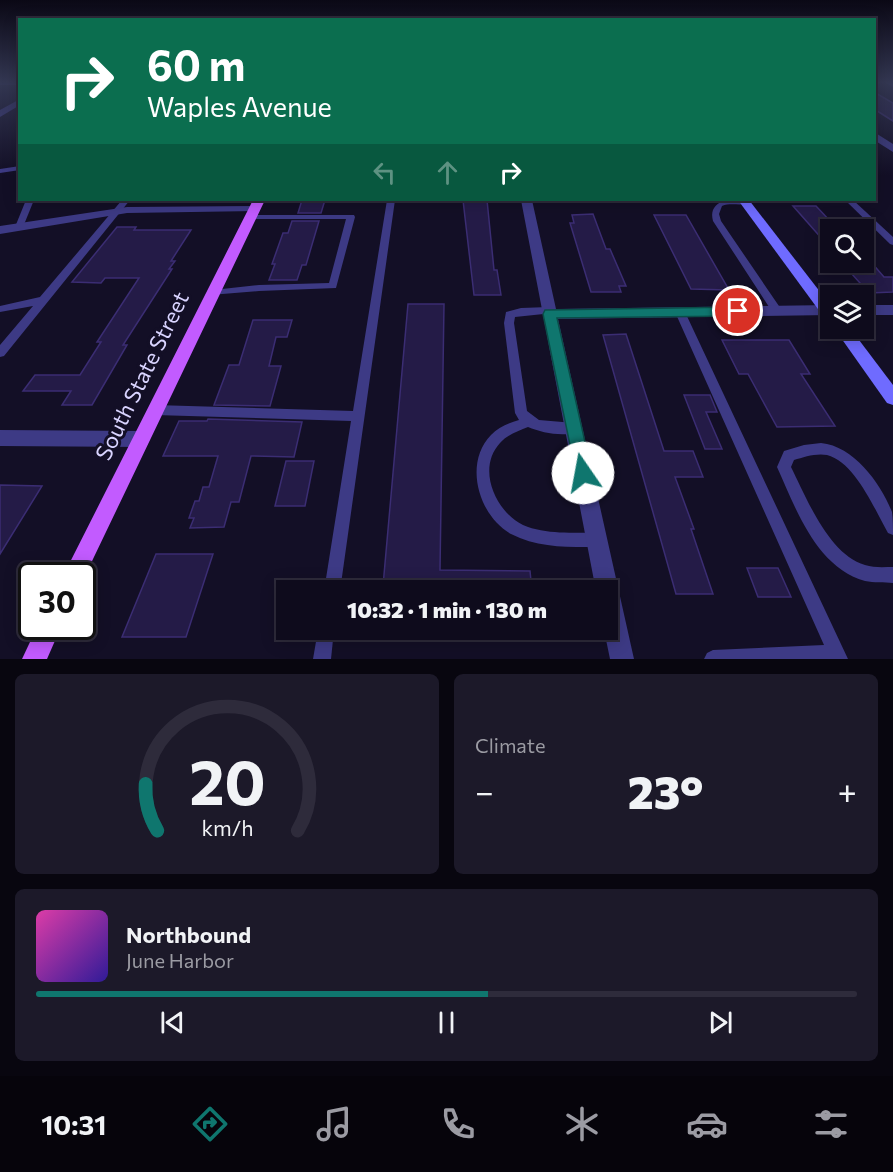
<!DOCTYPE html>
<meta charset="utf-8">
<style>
:root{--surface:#0e0b1c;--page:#1c1929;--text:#f1f3f6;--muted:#9b9ba3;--line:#2e2b3b;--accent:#0f766e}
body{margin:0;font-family:Commissioner,sans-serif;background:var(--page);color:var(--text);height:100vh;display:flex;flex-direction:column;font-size:22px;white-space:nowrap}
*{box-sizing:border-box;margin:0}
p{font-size:20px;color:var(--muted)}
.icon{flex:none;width:33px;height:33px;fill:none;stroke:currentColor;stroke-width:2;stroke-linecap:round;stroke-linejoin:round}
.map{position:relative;height:659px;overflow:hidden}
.side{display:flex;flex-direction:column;gap:15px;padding:15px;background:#08060f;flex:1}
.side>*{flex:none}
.top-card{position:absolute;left:18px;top:18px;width:858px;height:183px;border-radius:0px;box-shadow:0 3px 15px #0003,0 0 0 2px var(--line);background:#0b6e4f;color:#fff;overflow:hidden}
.controls{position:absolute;left:820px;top:219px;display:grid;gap:12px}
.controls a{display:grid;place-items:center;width:54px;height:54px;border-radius:0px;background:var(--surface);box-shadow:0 3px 15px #0003,0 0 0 2px var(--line);font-size:30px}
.speed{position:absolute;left:18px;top:562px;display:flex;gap:12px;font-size:30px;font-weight:700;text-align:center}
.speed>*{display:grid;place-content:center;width:78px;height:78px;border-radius:50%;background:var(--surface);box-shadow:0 3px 15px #0003,0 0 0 2px var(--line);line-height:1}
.speed .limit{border:3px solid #111;border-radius:9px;background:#fff;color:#111}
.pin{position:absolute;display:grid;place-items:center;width:51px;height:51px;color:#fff;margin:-26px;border:3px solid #fff;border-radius:50%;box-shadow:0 2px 6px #0007}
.me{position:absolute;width:66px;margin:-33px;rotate:348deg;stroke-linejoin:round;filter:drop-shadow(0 0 4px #0008)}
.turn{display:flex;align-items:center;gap:21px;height:126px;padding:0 30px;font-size:27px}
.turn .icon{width:78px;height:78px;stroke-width:2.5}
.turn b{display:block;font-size:42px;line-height:51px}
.lanes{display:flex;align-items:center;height:57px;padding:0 30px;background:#0003;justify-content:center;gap:30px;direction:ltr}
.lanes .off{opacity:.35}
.big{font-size:45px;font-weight:800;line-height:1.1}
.side .tile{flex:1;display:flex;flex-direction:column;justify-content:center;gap:9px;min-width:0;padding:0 21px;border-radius:9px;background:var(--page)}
.side .dial{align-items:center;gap:0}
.dial svg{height:156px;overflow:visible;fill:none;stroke:var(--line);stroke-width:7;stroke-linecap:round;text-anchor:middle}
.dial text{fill:var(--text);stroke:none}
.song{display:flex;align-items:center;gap:18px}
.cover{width:72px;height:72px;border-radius:9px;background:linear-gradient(135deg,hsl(320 70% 55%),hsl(250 70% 35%))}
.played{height:6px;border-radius:3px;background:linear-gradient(90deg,var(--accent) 55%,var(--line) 55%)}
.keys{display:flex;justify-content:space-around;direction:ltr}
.heat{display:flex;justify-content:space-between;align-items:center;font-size:33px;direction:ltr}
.side .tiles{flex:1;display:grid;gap:15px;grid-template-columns:1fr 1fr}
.tile:last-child{grid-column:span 2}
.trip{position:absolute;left:276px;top:580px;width:342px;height:60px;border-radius:0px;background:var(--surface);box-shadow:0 3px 15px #0003,0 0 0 2px var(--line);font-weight:800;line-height:60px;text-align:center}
.tab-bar{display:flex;height:96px;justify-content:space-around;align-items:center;background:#06040b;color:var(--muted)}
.tab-bar .icon{width:42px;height:42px}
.tab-bar .current{color:var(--accent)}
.tab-bar b{font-size:27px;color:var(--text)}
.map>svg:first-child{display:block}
.building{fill:#241b47;stroke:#3b2d73;stroke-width:1.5}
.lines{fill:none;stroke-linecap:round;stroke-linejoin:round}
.service{fill:#3d3a85;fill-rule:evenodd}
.minor{fill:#3d3a85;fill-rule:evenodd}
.secondary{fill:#6f6bff;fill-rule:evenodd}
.primary{fill:#c25bff;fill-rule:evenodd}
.route{fill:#0f766e;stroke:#0a4d48;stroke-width:1.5}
.labels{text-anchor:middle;stroke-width:6;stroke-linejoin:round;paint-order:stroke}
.street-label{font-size:22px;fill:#d9d4ff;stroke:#130f26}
</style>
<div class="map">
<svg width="893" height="659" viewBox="0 0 893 659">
<rect width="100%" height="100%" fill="#130f26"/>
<!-- building -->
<g class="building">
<path d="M874,92l19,11v18l-19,-12z"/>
<path d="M302,200h23l-4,13h-23z"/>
<path d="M463,200h24l7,70h3l4,25h-27z"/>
<path d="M793,206h23l15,16v27z"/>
<path d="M593,214l13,35h4l16,37h-7l2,6h-30l-21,-69h4l-2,-8z"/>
<path d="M654,215h32l43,75 -38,-1z"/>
<path d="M292,221h27l-13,44h-4l-5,15h-28l6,-16h-3l11,-31h5z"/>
<path d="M117,227h19l-2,3h57l-20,31h4l-6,8h3l-49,76h4l-35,60h-30l9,-14h-48l12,-16h45l21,-33h-4l42,-64h-34l-4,5 -29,-1z"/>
<path d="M864,254l20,23h9v15l-24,1 -18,-20h13z"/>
<path d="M408,304h36l-4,266 90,1 2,20h-87v-5h-62z"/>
<path d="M253,320h39l-5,17h-11l-7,29h12l-11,40 -56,-1 15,-40h10z"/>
<path d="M626,334l38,117h29l10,26h-28l19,52h-3l22,65h-37l-73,-259z"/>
<path d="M722,340h67l21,34h-9l34,52 -58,1 -29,-53h-9z"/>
<path d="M684,395h26l7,17h-11l16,37h-17z"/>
<path d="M208,419l94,3 -8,35 -43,-1 -12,46h-8l-7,25 -34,1 4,-10h-5l6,-17h4l4,-14h6l9,-31h-55l16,-35h28z"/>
<path d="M286,461h28l-9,45h-30z"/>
<path d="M0,485l42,1 -42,68z"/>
<path d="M156,554h57l-27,83h-64z"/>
<path d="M747,568h31l13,29h-33z"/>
</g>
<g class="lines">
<!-- service -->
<g class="service">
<path d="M886,83h7v4z"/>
<path d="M20,166v4l-20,3v-4z"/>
<path d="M26,200h8l-11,27 -1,2h-6l-1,-2z"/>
<path d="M122,200h8l-126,156 -4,1v-12l33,-39 -33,6v-6l40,-9z"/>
<path d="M387,200h8l-55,391h-16l27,-170 -196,-6 -4,-1 -2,-4 2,-4 4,-1 198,6z"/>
<path d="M725,200h21l4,2c-7,5 -19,0 -28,4l-3,8 2,7 60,88 1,2 -1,2h-8l-60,-92c-3,-11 2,-17 12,-21z"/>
<path d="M845,200h8l40,37v8l-3,-1z"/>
<path d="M247,215h107l1,2 -19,71 -77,3 -49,4 -2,-2 5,-3 46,-5 70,-2 17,-64h-96l-4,-2z"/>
<path d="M549,307l4,2 1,2 -1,2 -38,4 -1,6 13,88 12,9 35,3 4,1 2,4 -2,4c-15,5 -36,1 -50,-5 -10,4 -21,8 -28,16 -24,26 -4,69 23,82 23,10 50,7 74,8l5,2 2,5 -2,5 -5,2c-30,0 -59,1 -86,-13 -32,-18 -48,-70 -20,-99 7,-8 18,-12 28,-15l-4,-7 -11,-90 2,-11 15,-4z"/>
<path d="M680,308l5,4 163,347h-144l3,-6 6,-3 111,-5 -149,-333z"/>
<path d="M821,443c33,3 60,41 71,69 1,7 1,16 1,23l-5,-2c-13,-23 -33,-71 -61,-78 -11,-2 -23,2 -33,5l-3,7c15,30 38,88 74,98 9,3 19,2 28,2v16c-9,-1 -19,0 -28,-2 -49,-14 -69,-72 -88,-114l7,-16 20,-6z"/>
<path d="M318,630h16l-3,29h-18z"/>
</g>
<!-- minor -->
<g class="minor">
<rect x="0" y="83" width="20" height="2"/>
<path d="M20,99v6l-20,12v-7z"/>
<path d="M874,132l19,12v8l-19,-12z"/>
<path d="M521,200h11l24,109 275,-4v10l-273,4 76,340h-24l-6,-29h4v-39h-12z"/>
<path d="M254,206l4,1v4l-131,2 -127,21v-8l127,-19z"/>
<rect x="864" y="305" width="29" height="10"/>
<path d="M0,430l141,1 6,2 3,6 -3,6 -6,2 -141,-1z"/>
</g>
<!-- secondary -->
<g class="secondary">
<path d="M738,200h11l82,106v15l-5,-1z"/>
<path d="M834,328h16l43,57v20l-6,-2z"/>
</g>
<!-- primary -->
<g class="primary">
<path d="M253,200h12l-183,382v-6h-19z"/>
<path d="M37,627h24l-14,32h-25z"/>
</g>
</g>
<!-- sky -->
<linearGradient id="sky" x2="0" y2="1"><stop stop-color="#0a0815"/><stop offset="0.47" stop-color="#333752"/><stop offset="1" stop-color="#333752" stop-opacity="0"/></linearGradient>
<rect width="893" height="175" fill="url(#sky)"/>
<!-- route -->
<path class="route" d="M738,307l7,4 -7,5 -181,2 35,155 -3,6 -6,2 -6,-2 -34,-165 2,-4z"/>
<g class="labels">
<!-- street labels -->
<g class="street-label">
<text transform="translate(142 376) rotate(-64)" y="8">South State Street</text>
</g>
</g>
</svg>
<div class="controls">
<a><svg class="icon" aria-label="search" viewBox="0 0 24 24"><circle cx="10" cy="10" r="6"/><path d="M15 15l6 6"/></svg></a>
<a><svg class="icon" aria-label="layers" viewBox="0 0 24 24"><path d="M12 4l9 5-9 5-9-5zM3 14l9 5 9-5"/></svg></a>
</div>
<div class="speed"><div class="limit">30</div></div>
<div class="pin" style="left:738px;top:311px;background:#d93025"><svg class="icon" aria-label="arrive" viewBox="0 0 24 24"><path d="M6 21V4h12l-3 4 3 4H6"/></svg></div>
<svg class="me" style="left:583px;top:473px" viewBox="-20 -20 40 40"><circle r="19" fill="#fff"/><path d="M0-13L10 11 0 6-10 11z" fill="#0f766e"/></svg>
<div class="trip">10:32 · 1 min · 130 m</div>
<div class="top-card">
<div class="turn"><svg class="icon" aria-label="right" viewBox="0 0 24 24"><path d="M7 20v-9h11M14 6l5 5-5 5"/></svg><div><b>60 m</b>Waples Avenue</div></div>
<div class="lanes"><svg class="icon off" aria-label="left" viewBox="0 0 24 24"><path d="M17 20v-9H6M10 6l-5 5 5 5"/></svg><svg class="icon off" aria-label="ahead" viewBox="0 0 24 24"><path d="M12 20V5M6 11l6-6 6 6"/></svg><svg class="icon" aria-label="right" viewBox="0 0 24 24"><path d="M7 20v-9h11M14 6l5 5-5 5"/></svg></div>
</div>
</div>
<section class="side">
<div class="tiles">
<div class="tile dial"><svg viewBox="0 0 100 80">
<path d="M14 69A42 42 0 1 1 86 69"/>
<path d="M14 69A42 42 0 0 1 8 45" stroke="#0f766e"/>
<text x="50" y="56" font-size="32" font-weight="700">20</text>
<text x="50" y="72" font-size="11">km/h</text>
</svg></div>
<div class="tile"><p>Climate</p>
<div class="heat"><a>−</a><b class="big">23°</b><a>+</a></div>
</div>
<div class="tile">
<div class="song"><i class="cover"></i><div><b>Northbound</b><p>June Harbor</p></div></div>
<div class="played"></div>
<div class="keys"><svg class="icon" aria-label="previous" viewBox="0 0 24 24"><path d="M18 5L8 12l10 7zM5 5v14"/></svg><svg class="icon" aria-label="pause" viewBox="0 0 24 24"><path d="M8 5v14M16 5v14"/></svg><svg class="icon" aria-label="next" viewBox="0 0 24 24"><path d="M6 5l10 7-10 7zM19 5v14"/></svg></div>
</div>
</div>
</section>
<nav class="tab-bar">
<b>10:31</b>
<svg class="icon current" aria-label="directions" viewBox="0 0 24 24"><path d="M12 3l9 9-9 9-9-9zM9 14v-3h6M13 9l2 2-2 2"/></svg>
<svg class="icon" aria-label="music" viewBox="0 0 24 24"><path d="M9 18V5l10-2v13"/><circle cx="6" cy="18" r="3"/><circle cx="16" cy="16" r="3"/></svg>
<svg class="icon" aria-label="phone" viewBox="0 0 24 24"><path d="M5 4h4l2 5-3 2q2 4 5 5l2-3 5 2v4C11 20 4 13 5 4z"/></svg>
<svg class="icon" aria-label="climate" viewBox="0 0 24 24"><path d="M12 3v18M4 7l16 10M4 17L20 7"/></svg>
<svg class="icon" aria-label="car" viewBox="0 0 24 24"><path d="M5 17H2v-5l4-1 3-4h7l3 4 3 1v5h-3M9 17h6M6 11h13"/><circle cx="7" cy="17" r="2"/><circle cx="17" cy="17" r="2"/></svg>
<svg class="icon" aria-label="filters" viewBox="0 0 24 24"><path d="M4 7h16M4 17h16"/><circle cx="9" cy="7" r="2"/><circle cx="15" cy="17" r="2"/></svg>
</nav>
